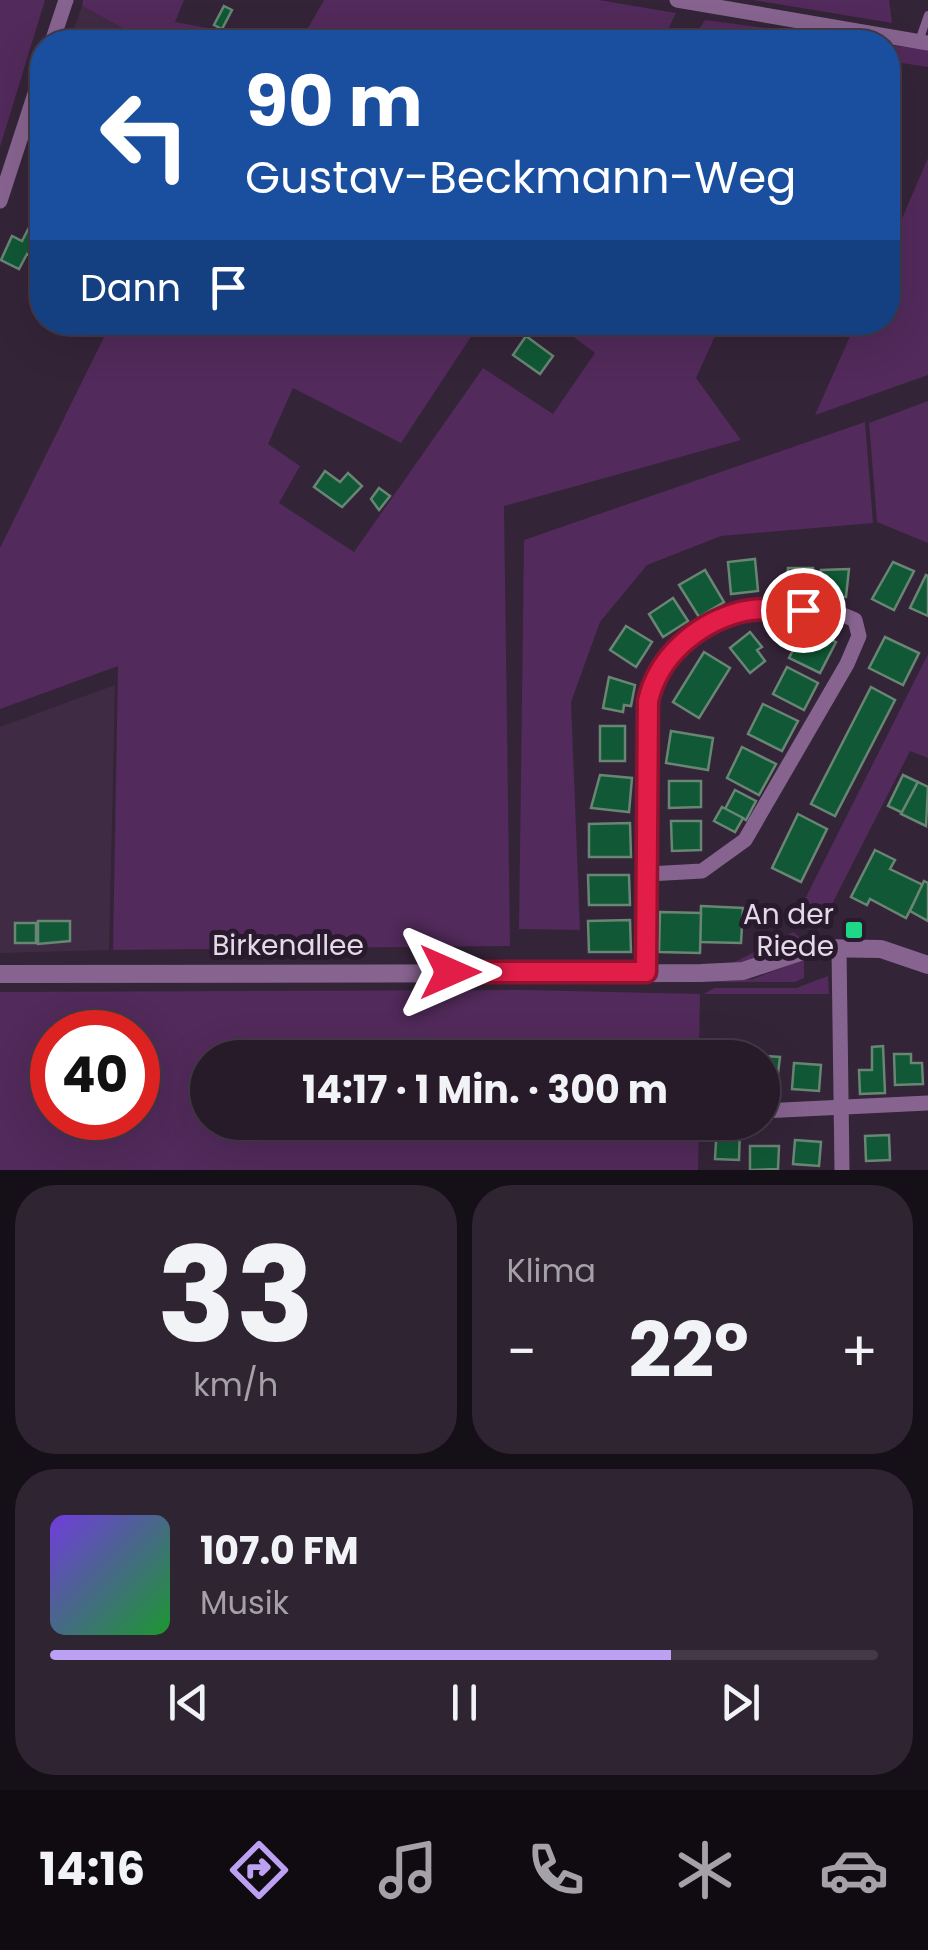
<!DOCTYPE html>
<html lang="de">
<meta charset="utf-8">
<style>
:root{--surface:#271b2a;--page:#2f2432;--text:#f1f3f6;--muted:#a4a1a8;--line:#433947;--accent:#bca0f2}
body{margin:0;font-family:Poppins,sans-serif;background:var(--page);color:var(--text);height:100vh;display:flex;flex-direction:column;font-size:38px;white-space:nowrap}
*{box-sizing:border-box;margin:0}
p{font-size:32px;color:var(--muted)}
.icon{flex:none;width:55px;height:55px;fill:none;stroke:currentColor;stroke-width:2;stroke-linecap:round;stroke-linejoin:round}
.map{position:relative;height:1170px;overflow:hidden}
.drawer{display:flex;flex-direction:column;gap:15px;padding:15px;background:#150f17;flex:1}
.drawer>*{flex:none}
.banner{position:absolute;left:30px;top:30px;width:870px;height:305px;border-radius:40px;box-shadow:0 10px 40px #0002,0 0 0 2px var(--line);background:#1a4fa0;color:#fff;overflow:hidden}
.speed{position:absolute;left:30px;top:1010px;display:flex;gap:20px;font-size:50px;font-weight:700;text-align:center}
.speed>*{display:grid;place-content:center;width:130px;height:130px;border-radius:50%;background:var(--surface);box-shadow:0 10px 40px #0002,0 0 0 2px var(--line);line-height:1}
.speed .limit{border:15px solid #d22;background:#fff;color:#111}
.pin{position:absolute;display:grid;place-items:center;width:85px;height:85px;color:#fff;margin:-42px;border:5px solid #fff;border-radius:50%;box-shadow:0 2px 10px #0007}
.me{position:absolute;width:110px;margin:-55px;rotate:90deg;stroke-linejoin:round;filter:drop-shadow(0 0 8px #0008)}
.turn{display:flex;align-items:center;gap:35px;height:210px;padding:0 50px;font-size:45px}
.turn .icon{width:130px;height:130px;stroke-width:2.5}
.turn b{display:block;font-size:70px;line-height:85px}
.then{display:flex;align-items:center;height:95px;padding:0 50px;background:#0003;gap:20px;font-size:38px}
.big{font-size:75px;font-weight:700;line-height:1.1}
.drawer .tile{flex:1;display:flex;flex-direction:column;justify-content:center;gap:15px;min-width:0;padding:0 35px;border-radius:40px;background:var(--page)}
.drawer .dial{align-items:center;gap:0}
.dial b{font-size:130px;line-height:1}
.song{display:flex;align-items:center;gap:30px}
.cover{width:120px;height:120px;border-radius:15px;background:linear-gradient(135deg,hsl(260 70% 55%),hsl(130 70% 35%))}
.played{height:10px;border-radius:5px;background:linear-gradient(90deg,var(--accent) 75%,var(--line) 75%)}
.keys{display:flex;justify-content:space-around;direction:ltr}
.heat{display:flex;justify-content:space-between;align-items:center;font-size:55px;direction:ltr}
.drawer .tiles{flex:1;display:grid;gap:15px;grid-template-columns:1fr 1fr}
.tile:last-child{grid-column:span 2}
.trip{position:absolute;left:190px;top:1040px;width:590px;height:100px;border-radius:50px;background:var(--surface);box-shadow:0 10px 40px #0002,0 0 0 2px var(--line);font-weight:700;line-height:100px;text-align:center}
.menu{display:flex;height:160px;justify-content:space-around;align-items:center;background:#100b11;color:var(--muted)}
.menu .icon{width:70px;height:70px}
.menu .current{color:var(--accent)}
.menu b{font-size:45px;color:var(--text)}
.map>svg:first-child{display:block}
.built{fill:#402b45}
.green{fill:#522a5b;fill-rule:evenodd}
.building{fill:#105836;stroke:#698573;stroke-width:2.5}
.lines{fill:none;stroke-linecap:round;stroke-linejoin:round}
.service{stroke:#876490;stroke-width:8}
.minor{stroke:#876490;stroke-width:15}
.tertiary{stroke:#876490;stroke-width:18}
.route-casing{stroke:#92132f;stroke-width:25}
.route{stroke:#e11d48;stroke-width:18}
.poi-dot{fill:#1fd887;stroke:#2a1a2d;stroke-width:4}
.labels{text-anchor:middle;stroke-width:10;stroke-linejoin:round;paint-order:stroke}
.poi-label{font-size:28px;fill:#e4dae7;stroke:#2a1a2d;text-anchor:end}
.street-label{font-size:28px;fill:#e4dae7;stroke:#2a1a2d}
</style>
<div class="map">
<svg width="928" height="1170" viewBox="0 0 928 1170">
<rect width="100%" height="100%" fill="#342438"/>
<!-- built -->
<g class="built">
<path d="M82,6l66,36h-79z"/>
<path d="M115,685l-6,265 -109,3v-226z"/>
</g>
<!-- green -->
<g class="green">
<path d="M0,0h45l-45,147z"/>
<path d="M83,0h101l-9,22 110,20h-137l-66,-36z"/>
<path d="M324,0h275l77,13 -14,29h-362z"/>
<path d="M753,0h136l3,23z"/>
<path d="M705,20l166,22h-181z"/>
<path d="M888,45l40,5v17l-40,-6z"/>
<path d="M928,158v217l-113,40 41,-92 32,-1v-71z"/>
<path d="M111,323h369l-79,120 -108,-55 -25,56 32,22 -21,37 75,49 129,-184 70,46 42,-61 -40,-30h166l-25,55 45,62 -237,66 6,440 -397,4 5,-284 -118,43v-161z"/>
<path d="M928,401v142l-51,-21 -8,-99z"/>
<path d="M865,422l8,101 -152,13 -74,29 -47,57 -29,80 9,228 -61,-1 5,-389z"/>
<path d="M928,654v104l-18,-7 -80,157 -2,13h-34z"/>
<path d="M793,932l9,7 -47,21 -26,5z"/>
<path d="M804,959v19l-9,4h-88l46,-3z"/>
<path d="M828,976l1,18h-125l10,-6h82z"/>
<path d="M526,990l174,4 -1,63 -491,1v64l491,1 -1,47h-698v-178zM52,1032h86v86h-86z"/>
</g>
<!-- building -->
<g class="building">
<path d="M224,6l8,4 -10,19 -8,-4z"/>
<path d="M34,218l8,4v30l-4,-2 -4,8 -7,-4 -8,15 -18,-9 11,-24 10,5z"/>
<path d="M526,336l27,20 -13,18 -27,-19z"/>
<path d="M325,471l15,11 8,-9 14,13 -20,21 -28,-20z"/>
<path d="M379,488l11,8 -11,14 -8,-11z"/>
<path d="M755,559l3,32 -27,3 -3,-32z"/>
<path d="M893,562l21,9 -20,39 -22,-11z"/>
<path d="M788,568h25v33h-33v-20h7z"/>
<path d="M849,569l-3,28 -26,-2 1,-25z"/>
<path d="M705,570l19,32 -25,15 -20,-32z"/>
<path d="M926,575l2,1v40l-18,-8z"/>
<path d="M673,598l15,23 -25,16 -14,-23z"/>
<path d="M626,626l26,16 -16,25 -26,-17z"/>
<path d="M805,627l31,15 -16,31 -31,-15z"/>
<path d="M750,632l12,15 -5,3 8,11 -15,12 -20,-25z"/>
<path d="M885,637l34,16 -16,32 -34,-17z"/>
<path d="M704,652l26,16 -31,50 -26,-16z"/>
<path d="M787,667l31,16 -14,27 -31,-16z"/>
<path d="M609,677l26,8 -4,21 -7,-1 -1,7 -20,-4z"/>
<path d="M871,687l24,13 -60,116 -24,-12z"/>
<path d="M763,704l35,17 -16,30 -34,-17z"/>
<rect x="600" y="726" width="25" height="35"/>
<path d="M671,731l42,7 -5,32 -42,-7z"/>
<path d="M742,747l34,17 -17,31 -32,-17z"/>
<path d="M600,775l32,3 -3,34 -38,-4z"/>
<path d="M903,775l15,7 -15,31 -15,-7z"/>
<path d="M669,781h32v26l-32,1z"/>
<path d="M918,782l10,5 -2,39 -25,-12z"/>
<path d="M735,790l21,11 -10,19 -21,-11z"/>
<path d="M722,807l21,11 -8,14 -21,-11z"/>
<path d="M798,814l29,15 -26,53 -29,-14z"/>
<path d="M671,821h30v29l-29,1z"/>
<path d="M630,823l1,34h-42v-33z"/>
<path d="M875,850l20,10 -5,9 33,16 -17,33 -36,-19 -3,6 -16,-8z"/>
<path d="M588,875h41l1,30h-41z"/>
<path d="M924,881l4,2v38l-18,-10z"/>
<path d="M701,906l42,2 -2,35 -41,-1z"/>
<path d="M660,912l41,1 -1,40 -41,-1z"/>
<path d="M630,920l1,32h-42l-1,-31z"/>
<path d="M38,921h32v20l-32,3z"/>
<rect x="15" y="923" width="21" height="20"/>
<path d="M883,1046l2,47 -25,1 -1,-24h13v-23z"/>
<path d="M894,1054h17v9h11l1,21 -28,1z"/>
<path d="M753,1055l27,2 -3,25 -15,-1v-23z"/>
<path d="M794,1063l27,2 -2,26 -27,-2z"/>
<path d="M717,1124l23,2 -1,34 -24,-1z"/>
<path d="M889,1135l1,25 -24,1 -1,-25z"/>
<path d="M795,1140l26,2 -2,24 -26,-2z"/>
<path d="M750,1146h29l-1,23 -28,1z"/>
</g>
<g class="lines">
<!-- service -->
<path class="service" d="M919,41l9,-26"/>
<!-- minor -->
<g class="minor">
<path d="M677,0l251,43"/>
<path d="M52,42l14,-42"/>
<path d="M0,201l42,-129"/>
<path d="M839,949l3,221"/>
<path d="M647,972l1,-271c15,-68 76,-90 138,-91 27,-1 45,-2 69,10l4,16 -12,28 -102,176 -43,31 -54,3"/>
<path d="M762,1111l166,-8"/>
</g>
<!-- tertiary -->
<path class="tertiary" d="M0,974l701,-1 42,-2 69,-23 69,1 47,16"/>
</g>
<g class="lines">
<defs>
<path id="route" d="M450,972h196l2,-271c10,-44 48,-77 92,-89 19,-5 43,-2 63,-2"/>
</defs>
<!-- route casing -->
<use href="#route" class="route-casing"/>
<!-- route -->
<use href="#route" class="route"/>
</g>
<!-- markers -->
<rect class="poi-dot" x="844" y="920" width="20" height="20" rx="5"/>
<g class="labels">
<!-- poi labels -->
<g class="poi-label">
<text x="834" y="924">An der<tspan x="834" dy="32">Riede</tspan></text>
</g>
<!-- street labels -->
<g class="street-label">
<text x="288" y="955">Birkenallee</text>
</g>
</g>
</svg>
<div class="speed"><div class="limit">40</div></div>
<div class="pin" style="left:803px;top:610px;background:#d93025"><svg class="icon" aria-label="arrive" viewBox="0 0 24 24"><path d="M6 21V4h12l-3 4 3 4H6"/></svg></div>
<svg class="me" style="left:450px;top:972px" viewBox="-20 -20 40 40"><path d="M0-17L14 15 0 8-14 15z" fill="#e11d48" stroke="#fff" stroke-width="4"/></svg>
<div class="trip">14:17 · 1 Min. · 300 m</div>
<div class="banner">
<div class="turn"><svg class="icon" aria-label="left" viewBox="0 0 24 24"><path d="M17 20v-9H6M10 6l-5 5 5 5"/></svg><div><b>90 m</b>Gustav-Beckmann-Weg</div></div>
<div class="then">Dann<svg class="icon" aria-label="arrive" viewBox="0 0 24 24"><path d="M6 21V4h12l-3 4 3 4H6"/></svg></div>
</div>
</div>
<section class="drawer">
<div class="tiles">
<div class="tile dial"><b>33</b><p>km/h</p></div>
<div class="tile"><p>Klima</p>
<div class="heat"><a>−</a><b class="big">22°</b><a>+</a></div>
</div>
<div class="tile">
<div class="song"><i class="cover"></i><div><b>107.0 FM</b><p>Musik</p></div></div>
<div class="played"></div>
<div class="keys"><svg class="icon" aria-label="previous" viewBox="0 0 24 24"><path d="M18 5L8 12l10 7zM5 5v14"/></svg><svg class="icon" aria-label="pause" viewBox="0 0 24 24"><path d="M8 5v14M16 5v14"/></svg><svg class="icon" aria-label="next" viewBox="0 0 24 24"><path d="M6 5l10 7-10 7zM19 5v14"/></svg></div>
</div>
</div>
</section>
<nav class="menu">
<b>14:16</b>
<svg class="icon current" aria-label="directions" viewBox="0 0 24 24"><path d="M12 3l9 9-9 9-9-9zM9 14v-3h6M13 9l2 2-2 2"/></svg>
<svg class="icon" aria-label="music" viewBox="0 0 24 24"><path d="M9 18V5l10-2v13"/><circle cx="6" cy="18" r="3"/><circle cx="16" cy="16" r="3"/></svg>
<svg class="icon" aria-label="phone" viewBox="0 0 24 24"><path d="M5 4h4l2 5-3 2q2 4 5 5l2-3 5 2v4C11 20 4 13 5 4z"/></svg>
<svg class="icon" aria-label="climate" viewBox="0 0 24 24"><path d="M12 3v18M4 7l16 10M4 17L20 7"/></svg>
<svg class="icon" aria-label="car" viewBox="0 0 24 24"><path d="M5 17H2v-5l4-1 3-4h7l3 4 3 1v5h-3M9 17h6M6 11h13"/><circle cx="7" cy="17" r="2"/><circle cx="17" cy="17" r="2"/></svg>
</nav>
